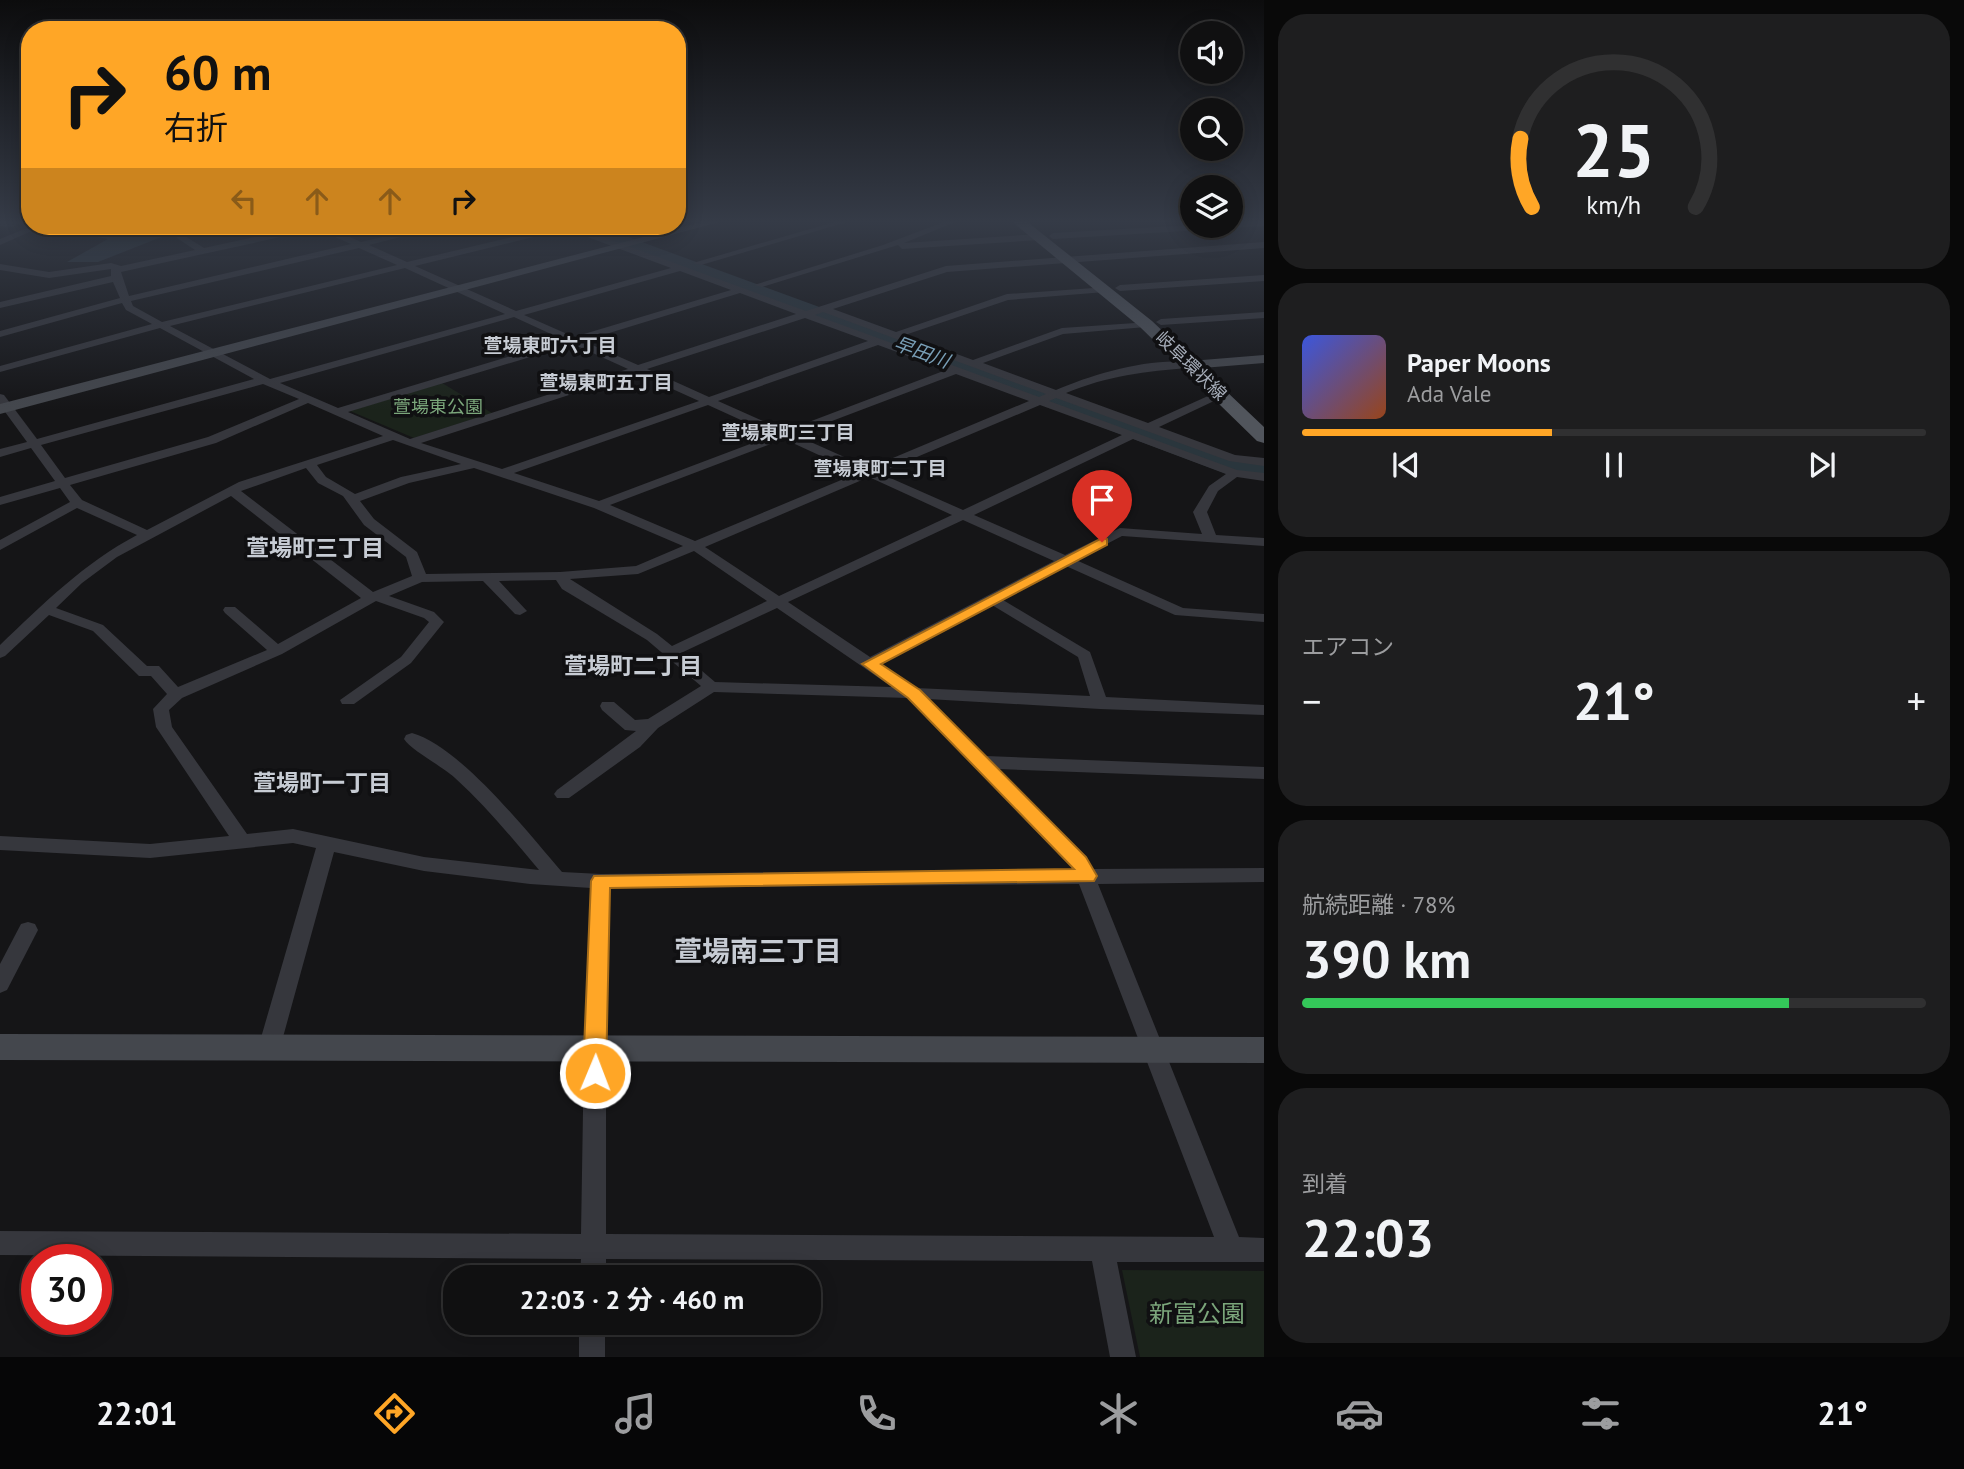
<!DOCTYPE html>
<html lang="ja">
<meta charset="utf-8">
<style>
:root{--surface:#101011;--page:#1e1e1f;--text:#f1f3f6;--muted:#9c9d9f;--line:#303031;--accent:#ffa626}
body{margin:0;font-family:"PT Sans","Noto Sans JP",sans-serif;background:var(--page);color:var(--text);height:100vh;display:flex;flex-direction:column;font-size:26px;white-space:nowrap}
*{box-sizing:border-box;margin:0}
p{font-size:23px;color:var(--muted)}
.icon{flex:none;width:38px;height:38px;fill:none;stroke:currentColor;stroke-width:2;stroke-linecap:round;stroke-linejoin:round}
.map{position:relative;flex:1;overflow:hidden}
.drawer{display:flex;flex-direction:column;gap:14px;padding:14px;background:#090909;width:700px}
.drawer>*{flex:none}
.banner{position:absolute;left:21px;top:21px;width:665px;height:214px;border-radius:28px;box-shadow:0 4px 18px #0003,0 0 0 2px var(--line);background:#ffa626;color:#111;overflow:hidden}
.tools{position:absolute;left:1180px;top:21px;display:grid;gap:14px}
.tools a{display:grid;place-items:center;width:63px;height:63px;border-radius:50%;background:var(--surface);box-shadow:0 4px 18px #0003,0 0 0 2px var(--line);font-size:35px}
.speed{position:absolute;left:21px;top:1244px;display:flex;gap:14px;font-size:35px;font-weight:700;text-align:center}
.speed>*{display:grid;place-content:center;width:91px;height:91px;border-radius:50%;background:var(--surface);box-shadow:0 4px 18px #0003,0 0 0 2px var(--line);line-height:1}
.speed .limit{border:10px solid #d22;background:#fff;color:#111}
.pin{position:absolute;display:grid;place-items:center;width:60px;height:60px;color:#fff;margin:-72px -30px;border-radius:50% 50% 50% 0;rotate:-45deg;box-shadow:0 0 7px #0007}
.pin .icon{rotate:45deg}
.me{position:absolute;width:77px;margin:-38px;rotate:1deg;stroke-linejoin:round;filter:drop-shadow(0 0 5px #0008)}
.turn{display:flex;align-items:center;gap:24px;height:147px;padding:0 28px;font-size:32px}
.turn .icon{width:91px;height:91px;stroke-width:2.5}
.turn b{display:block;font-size:49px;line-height:60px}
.lanes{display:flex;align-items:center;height:66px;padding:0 28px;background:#0003;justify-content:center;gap:35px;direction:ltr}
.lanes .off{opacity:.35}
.big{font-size:52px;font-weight:700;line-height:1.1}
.drawer .tile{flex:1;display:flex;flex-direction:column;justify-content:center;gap:10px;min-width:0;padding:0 24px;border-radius:28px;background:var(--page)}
.drawer .dial{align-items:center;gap:0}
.dial svg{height:182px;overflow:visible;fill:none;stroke:var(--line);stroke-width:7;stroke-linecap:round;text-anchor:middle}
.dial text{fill:var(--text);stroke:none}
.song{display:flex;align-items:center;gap:21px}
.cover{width:84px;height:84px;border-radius:10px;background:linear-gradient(135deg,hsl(230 70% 55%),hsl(20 70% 35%))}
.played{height:7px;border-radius:4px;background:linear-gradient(90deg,var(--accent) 40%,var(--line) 40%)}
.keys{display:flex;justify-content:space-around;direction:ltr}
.heat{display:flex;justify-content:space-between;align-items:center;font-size:38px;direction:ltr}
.charge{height:10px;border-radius:5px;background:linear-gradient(90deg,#34c759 78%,var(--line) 0)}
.trip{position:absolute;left:443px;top:1265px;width:378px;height:70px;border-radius:28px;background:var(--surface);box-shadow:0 4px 18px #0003,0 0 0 2px var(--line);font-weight:700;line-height:70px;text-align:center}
.tabs{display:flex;height:112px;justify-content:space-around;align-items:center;background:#060607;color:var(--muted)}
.tabs .icon{width:49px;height:49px}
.tabs .active{color:var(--accent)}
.tabs b{font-size:32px;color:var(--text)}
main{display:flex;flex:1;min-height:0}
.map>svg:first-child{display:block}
.green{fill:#1b231b}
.water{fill:#2a363d}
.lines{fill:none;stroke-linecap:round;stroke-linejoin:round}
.river{fill:#2a363d;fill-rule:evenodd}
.street{fill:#36373d;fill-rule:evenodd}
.secondary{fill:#44474d;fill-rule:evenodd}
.primary{fill:#51555c;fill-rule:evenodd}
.route{fill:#ffa626;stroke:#a66c19;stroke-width:2}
.labels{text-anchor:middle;stroke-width:7;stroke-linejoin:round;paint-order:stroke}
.far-street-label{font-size:18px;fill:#a6adb9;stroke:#101012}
.far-park-label{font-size:18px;fill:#7ba67b;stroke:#101012}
.far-neighbourhood-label{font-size:19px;font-weight:bold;fill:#c7ccd4;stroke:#101012}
.far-water-label{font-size:19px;font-style:italic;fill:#799fb7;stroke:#101012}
.neighbourhood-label{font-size:23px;font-weight:bold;fill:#c7ccd4;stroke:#101012}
.near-park-label{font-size:24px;fill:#7ba67b;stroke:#101012}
.near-neighbourhood-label{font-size:28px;font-weight:bold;fill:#c7ccd4;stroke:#101012}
</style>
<main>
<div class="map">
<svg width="1264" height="1357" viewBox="0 0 1264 1357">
<rect width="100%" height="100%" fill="#151517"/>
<!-- green -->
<g class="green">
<path d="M442,383l50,30 -78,25 -64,-27z"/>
<path d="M1122,1270l142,1v86h-124z"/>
</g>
<!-- water -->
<path class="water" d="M70,226h60l28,3 95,-3 -84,8 -71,28h-31l41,-23 -48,-9z"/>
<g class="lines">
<!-- river -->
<g class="river">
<path d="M0,220h20l2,2 -9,5 -13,-1z"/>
<path d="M573,226h25l642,235 24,2v16l-37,-5 -651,-244z"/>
</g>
<!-- street -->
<g class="street">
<path d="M841,220h13l-153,45 -8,-2z"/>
<path d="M949,220h11l-56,23 135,-9 4,3 -4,3 -137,9 -4,-4 -136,42 -8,-2 129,-40z"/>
<path d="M1264,220v6l-34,2 -4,-2h4v-4z"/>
<path d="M1192,225l30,1 -4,3 -165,10 -4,-3 4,-3z"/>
<path d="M32,226h11l-43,19v-6z"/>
<path d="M306,226h18l37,16 69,-16h14l-75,19 38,17 152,-36h14l233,85 140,-45 318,-24v6l-317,24 -114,37 63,23 111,-38 101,-7 2,2 -5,3 -97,8 -103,35 68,25 89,-32 88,-6v4l-4,1 -83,7 -80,29 73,27c37,-16 97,-34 138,-27v4l-4,1c-44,3 -83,8 -124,25l82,30 60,-27 19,-1v4l-13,2 -55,26 76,28 29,3v8l-35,-5 -173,-63 -7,3 188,69 27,3v8l-27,-4 -19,14 -11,21 9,23 48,3v8l-142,-10 -46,24 107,48 81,6v8l-89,-7 -109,-49 -63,34 87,52 16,45 158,8v10l-164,-6 -172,-10 58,57 278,11v12l-266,-10 89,88 5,12 172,-1v14l-166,2 141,353 25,1v24h-147l19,95h-26l-18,-96 -486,-2v19h-26l1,-19 -581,-4v-24l581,3 3,-185 7,-161 -61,-4 -106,-13 -90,-19 -54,196 -3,7 -8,2 -8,-2 -3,-7 58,-200 -23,-5 -143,15 -150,-8v-14l150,8 79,-8 -73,-109 -3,-18 14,-15 -16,-18h-12l-46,-45 -44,-16 -44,41 -5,2v-13c43,-41 84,-82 137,-110l-60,-27 -77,42v-10l70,-38 -10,-14 -60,17v-8l55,-16 -24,-33 -31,9v-8l27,-7 -27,-37v-11l4,1 33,44 217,-60 -94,-51 -160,44v-6l152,-42 -26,-14 -4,-7 -122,34v-6l120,-33 -7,-16 -113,26v-6l111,-26v-7l-62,9 -49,-8v-6l49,8 62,-9 10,3 74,-16 -18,-12 -1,-2 4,-3 24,15zM317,229l34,15 -222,52 -8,-24zM566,229l105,39 -155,43 -101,-45zM359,248l38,17 -235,57 -29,-16 -2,-5zM405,268l100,46 -235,65 -100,-53zM680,271l51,19 -157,47 -50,-22zM740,293l56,21 -158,51 -55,-24zM823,312l223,82 -7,3 -224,-82zM514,317l50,23 -226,68 -58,-25zM805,318l63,23 -159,56 -62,-28zM573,344l55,25 -218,70 -62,-27zM878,345l68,25 -161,61 -67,-30zM637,373l62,28 -197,68 -81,-26zM956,374l73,27 -160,67 -74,-33zM263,384l36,15 -91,38 -143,41 -24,-33zM308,403l75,33 -144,46 -92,48 -65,-30 -12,-15 146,-42zM708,405l66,30 -175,66 -85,-28zM1040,405l82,30 -159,75 -84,-37zM784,439l74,34 -163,68 -85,-36zM1133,439l93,35 -17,12 -16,26 9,22 -82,-6 -55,27 -91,-40zM393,440l68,24 -60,13 -46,17 -29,-17 -9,-12zM306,468l12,15 25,13 21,29 42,32 6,19 -39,16 -132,-101zM474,468l120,40 89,38 -47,20 -76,6 -134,2 -9,-22 -43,-33 -14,-18 49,-18zM869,477l83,38 -173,81 -74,-49zM231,496l130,102 -83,46 -43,-37h-10l-2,3 2,3 42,37 -89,37 -19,-21h-12l-44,-41 -47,-17 26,-25 35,-26zM963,520l91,41 -184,96 -82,-55zM694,551l73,50 -95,45 -15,-12 -87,-55 68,-5zM556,580l6,9 85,51 54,46 -53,33 -13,1 -21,-18h-12l-2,4 2,4 23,20 11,1 -79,59 -3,4 3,4h12l71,-51 18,-19 56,-36 194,6 166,172 -473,4 -39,-2c-34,-39 -101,-125 -150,-139l-6,2 -2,4c8,12 38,27 51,39 31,28 57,60 84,92l-115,-13 -131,-28 -46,5 -75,-107 -3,-17 13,-12 100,-44 94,-53 48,17 5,4 -28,35 -61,43 2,4h12l57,-41 33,-41 -10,-10 -45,-16 33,-14 61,-1 32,33 5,1 7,-4 -28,-30zM992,605l86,52 12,39 -174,-8 -35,-24zM777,608l115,79 -177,-5 -34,-29zM1079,884l135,353 -608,-3v-185l4,-161z"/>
<path d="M1264,275v6l-144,10 -5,-3 5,-3z"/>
<path d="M1264,312v6l-103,7 -5,-3 5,-3z"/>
<path d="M28,922l7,2 3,6 -31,60 -7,3v-29l21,-40z"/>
<rect x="579" y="1323" width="26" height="34"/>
</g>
<!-- secondary -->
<g class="secondary">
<path d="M709,220h18l-727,194v-10z"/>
<path d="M1264,355v8l-74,6 -7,-4 7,-4z"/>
<path d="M0,1034l1264,3v26l-1264,-3z"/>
</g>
<!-- primary -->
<path class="primary" d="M1010,220h15l127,101 112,106v16l-7,-2 -117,-114z"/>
</g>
<!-- sky -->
<linearGradient id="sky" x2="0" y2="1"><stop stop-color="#0c0c0d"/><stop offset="0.54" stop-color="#353b47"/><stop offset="1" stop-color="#353b47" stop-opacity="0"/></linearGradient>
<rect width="1264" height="410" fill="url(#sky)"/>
<!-- route -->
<path class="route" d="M1102,538l5,1v6l-226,119 39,26 166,167 11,19 -3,5 -484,7 -4,185 -3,7 -8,3 -8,-3 -4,-7 8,-192 3,-5 480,-7 -166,-171 -46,-34z"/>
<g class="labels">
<!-- far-street labels -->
<g class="far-street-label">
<text transform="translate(1191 366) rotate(44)" y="6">岐阜環状線</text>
</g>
<!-- far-park labels -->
<g class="far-park-label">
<text x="438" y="413">萱場東公園</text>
</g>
<!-- far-neighbourhood labels -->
<g class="far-neighbourhood-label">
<text x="550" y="352">萱場東町六丁目</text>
<text x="606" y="389">萱場東町五丁目</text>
<text x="788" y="439">萱場東町三丁目</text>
<text x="880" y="475">萱場東町二丁目</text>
</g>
<!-- far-water labels -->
<g class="far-water-label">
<text transform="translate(922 352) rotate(20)" y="7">早田川</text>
</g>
<!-- neighbourhood labels -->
<g class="neighbourhood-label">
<text x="315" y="556">萱場町三丁目</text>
<text x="633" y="674">萱場町二丁目</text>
<text x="322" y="791">萱場町一丁目</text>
</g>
<!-- near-park labels -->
<g class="near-park-label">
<text x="1197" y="1322">新富公園</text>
</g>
<!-- near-neighbourhood labels -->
<g class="near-neighbourhood-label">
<text x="758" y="961">萱場南三丁目</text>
</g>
</g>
</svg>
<div class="tools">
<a><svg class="icon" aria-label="sound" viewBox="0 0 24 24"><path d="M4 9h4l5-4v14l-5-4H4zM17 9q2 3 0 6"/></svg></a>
<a><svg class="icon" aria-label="search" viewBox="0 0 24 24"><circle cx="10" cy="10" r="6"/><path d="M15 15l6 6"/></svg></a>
<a><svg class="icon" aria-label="layers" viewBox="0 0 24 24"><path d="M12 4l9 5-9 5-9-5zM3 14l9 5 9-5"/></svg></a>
</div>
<div class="speed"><div class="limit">30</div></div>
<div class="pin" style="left:1102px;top:542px;background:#d93025"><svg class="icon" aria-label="arrive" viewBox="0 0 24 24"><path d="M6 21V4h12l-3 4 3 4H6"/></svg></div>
<svg class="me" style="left:595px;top:1073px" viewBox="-20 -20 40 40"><circle r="17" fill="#ffa626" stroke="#fff" stroke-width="3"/><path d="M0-11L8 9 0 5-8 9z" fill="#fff"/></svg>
<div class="trip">22:03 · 2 分 · 460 m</div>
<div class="banner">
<div class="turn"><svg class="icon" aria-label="right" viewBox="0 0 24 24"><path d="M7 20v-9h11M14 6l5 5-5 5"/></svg><div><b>60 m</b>右折</div></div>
<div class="lanes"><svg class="icon off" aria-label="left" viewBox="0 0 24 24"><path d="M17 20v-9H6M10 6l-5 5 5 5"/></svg><svg class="icon off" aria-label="ahead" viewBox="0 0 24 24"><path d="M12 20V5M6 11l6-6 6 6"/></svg><svg class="icon off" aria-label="ahead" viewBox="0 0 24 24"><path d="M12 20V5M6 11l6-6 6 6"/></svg><svg class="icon" aria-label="right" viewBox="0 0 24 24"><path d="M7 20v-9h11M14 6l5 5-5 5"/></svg></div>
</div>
</div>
<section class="drawer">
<div class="tile dial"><svg viewBox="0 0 100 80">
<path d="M14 69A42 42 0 1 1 86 69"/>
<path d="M14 69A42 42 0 0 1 9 39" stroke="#ffa626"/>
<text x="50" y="56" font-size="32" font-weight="700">25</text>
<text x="50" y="72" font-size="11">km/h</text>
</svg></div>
<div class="tile">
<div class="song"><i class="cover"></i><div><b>Paper Moons</b><p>Ada Vale</p></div></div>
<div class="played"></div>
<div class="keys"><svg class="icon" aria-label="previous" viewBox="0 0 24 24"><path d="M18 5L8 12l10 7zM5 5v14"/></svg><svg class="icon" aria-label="pause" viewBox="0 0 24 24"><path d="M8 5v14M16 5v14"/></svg><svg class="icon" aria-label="next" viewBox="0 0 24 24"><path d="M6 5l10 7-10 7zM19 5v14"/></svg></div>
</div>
<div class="tile"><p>エアコン</p>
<div class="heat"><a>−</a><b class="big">21°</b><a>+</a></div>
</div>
<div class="tile"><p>航続距離 · 78%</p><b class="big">390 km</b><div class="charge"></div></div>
<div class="tile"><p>到着</p><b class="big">22:03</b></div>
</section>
</main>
<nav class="tabs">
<b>22:01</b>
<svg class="icon active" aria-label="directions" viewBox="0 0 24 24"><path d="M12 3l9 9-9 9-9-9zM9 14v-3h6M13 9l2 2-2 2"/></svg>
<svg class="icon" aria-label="music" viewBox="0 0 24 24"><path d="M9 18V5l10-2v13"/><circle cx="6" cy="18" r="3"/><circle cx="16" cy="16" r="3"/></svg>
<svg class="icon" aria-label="phone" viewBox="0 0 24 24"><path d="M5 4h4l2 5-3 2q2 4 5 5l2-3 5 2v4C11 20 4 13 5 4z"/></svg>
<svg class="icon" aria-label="climate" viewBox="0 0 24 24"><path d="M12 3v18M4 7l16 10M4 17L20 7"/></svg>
<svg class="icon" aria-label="car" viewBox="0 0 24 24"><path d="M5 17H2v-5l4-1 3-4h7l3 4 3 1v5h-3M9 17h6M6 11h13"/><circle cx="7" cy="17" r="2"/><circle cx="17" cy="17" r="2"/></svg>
<svg class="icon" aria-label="filters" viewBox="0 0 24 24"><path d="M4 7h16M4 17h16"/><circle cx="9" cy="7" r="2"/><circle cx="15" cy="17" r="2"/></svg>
<b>21°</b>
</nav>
